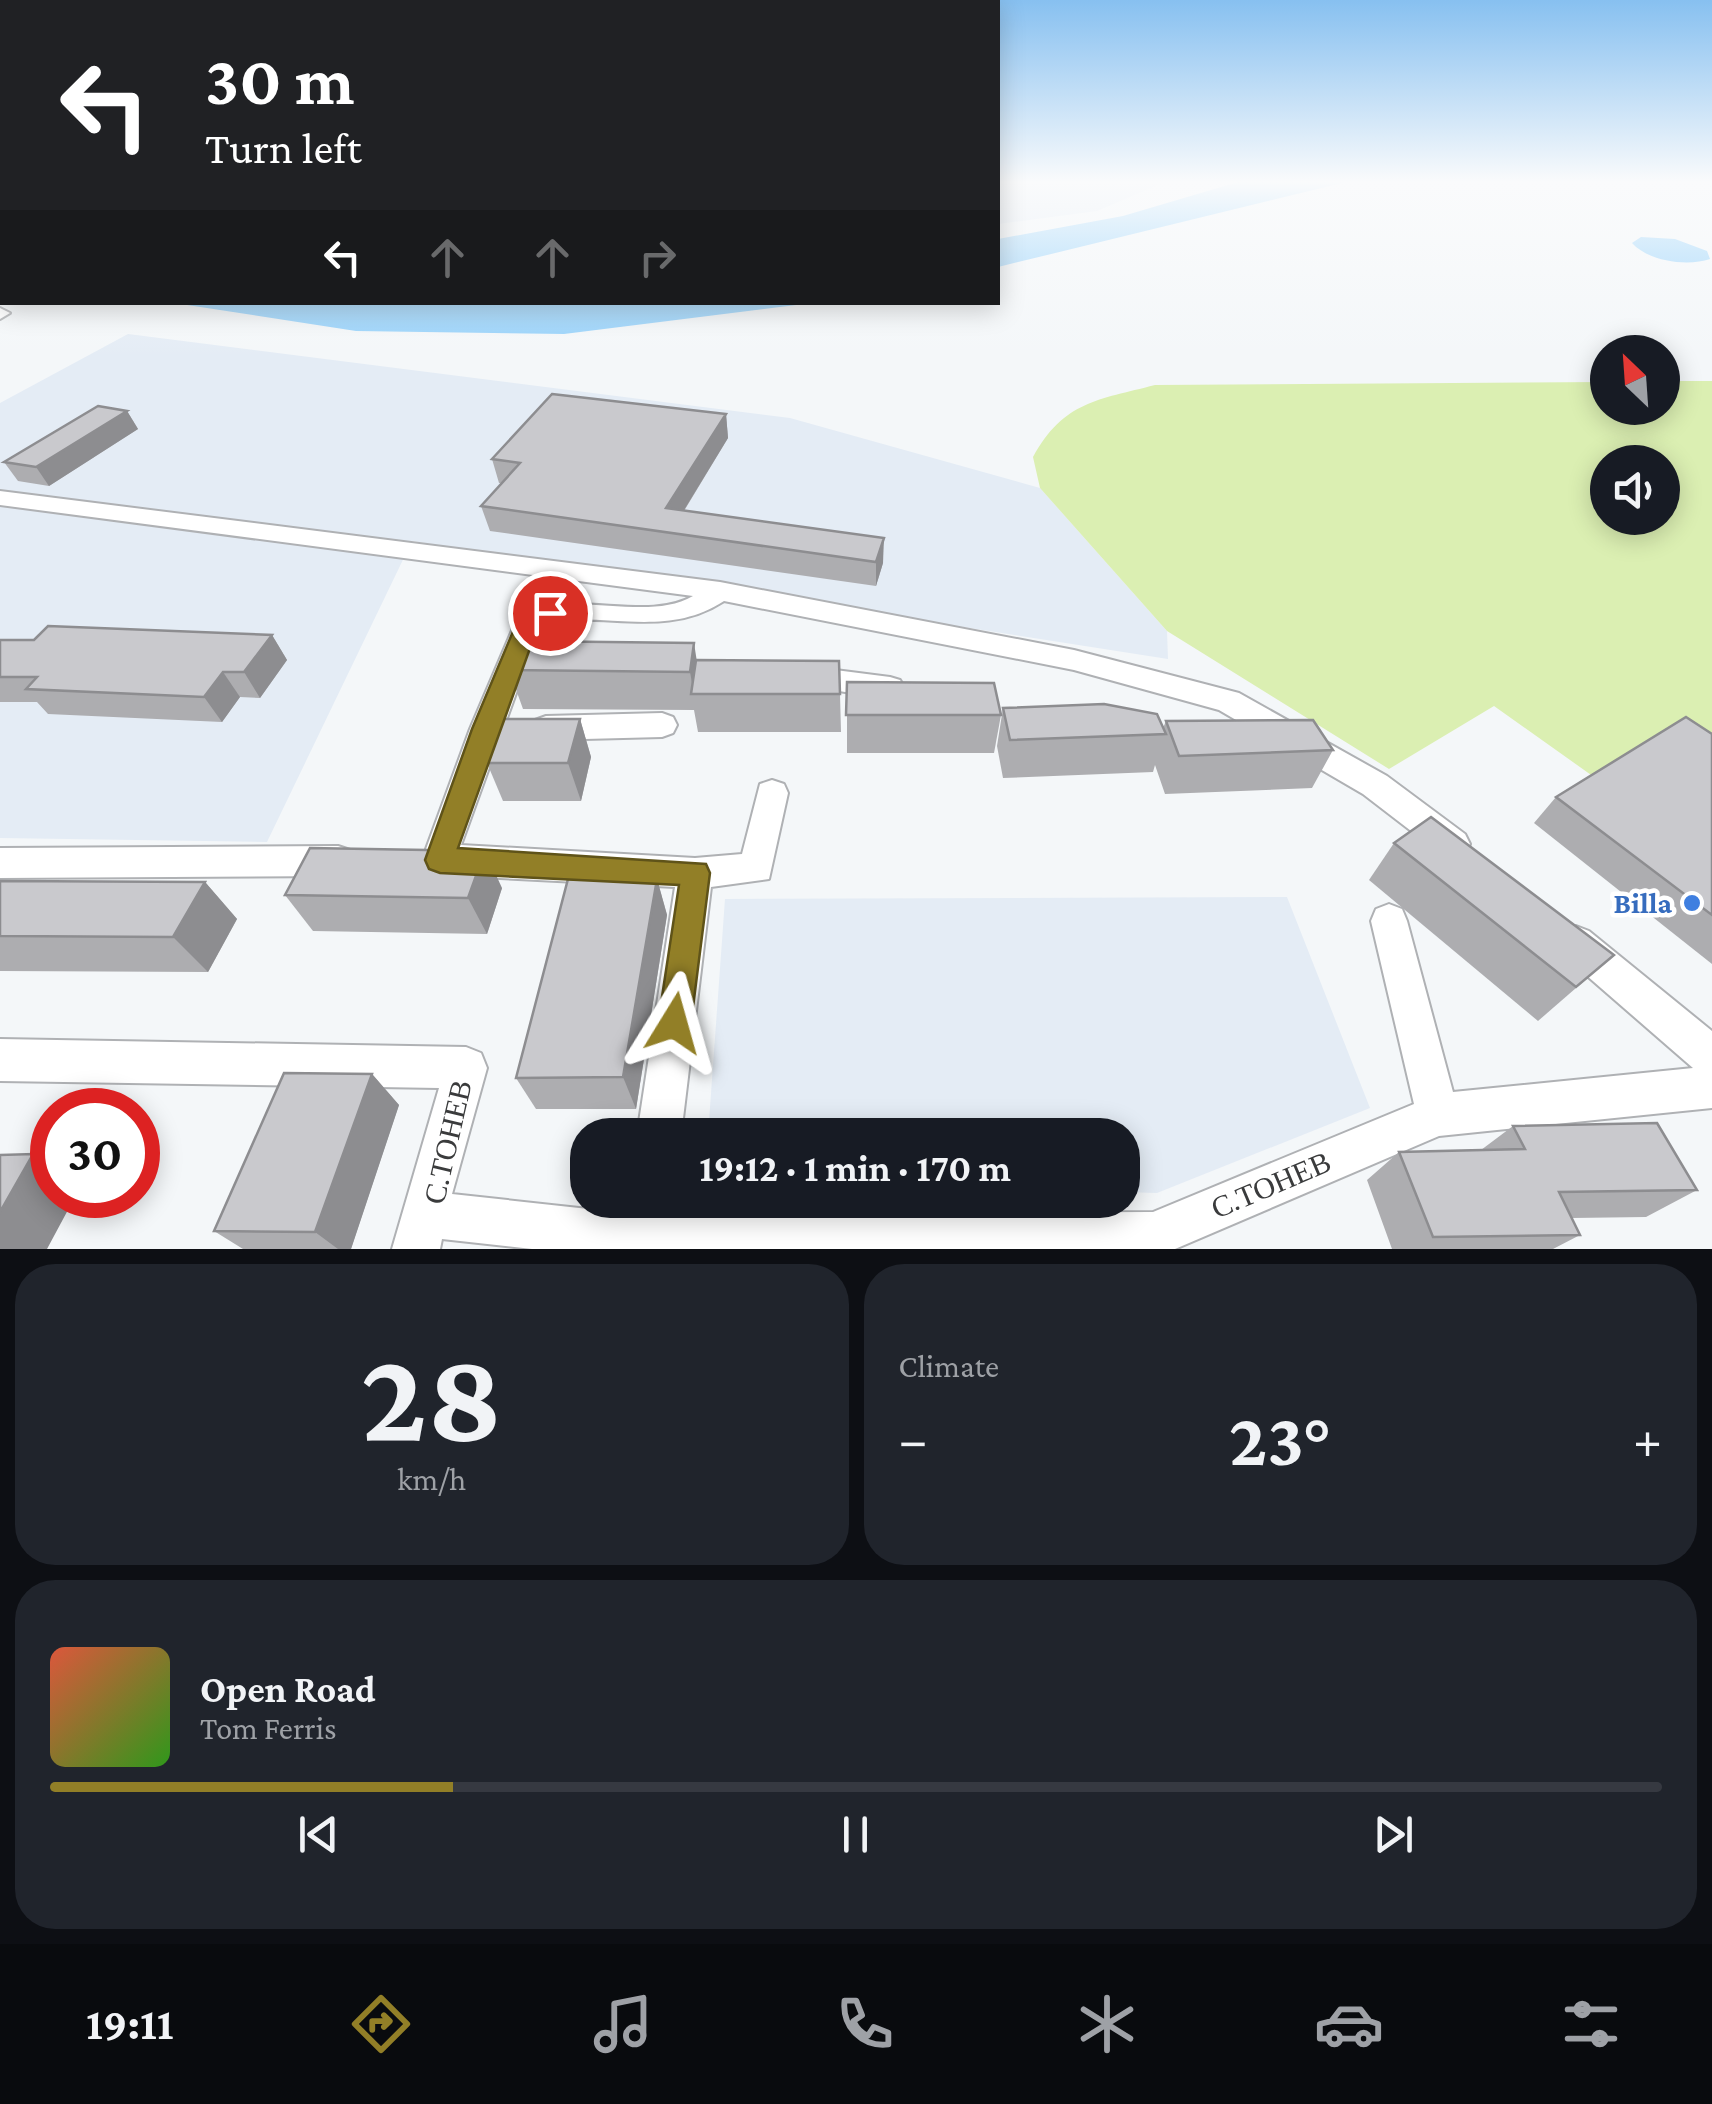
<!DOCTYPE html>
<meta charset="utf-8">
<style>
:root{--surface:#171b24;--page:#20242c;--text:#f1f3f6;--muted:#9ea1a6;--line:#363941;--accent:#927f27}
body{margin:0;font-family:"Crimson Pro",serif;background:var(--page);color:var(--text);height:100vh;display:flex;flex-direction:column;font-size:38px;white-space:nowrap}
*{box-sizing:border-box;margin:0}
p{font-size:32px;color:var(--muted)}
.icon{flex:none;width:55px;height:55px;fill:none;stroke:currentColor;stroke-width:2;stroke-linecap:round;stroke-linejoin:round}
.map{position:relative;height:1249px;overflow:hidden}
.panel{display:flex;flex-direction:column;gap:15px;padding:15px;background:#0d0f14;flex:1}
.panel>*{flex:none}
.banner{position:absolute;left:0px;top:0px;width:1000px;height:305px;box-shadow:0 5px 25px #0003;background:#202124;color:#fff;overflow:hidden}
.needle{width:65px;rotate:335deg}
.buttons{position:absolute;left:1590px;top:335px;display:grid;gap:20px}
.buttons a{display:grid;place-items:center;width:90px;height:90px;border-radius:50%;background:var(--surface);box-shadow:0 5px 25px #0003;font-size:50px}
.speed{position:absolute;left:30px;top:1088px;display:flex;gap:20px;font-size:50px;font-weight:700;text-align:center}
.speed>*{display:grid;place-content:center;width:130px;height:130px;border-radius:50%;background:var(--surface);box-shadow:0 5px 25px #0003;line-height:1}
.speed .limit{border:15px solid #d22;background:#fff;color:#111}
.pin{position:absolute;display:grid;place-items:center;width:85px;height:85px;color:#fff;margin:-42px;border:5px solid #fff;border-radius:50%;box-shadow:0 2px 10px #0007}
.me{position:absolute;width:110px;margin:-55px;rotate:8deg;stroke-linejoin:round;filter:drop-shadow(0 0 8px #0008)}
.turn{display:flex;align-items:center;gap:35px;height:210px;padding:0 40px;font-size:45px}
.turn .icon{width:130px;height:130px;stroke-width:2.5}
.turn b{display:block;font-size:70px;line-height:85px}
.lanes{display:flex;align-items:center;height:95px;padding:0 40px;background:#0003;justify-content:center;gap:50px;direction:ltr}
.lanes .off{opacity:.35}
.big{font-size:75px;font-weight:700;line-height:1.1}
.panel .tile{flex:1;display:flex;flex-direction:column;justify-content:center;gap:15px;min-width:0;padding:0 35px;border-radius:40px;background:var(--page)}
.panel .dial{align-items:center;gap:0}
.dial b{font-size:130px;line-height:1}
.song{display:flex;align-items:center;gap:30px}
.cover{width:120px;height:120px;border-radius:15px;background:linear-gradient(135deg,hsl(10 70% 55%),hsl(110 70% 35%))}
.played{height:10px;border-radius:5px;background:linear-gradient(90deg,var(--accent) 25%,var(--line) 25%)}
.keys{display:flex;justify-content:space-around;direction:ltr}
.heat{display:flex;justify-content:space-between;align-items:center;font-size:55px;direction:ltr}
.panel .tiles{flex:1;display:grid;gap:15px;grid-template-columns:1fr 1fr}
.tile:last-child{grid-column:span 2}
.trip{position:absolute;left:570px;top:1118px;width:570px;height:100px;border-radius:40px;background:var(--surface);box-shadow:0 5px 25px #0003;font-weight:700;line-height:100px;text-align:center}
.tab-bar{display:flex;height:160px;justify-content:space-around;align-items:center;background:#090b0e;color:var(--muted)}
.tab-bar .icon{width:70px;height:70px}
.tab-bar .on{color:var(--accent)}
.tab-bar b{font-size:45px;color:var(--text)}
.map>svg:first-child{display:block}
.built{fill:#e4ecf5}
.green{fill:#dbefb2;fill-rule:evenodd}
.water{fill:#96d2fb}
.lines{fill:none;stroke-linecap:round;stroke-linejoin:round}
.street-casing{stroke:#afb1b4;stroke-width:4}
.street{fill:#fff;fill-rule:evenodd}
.wall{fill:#adadb0}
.shaded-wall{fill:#8d8d90}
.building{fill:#c9c9cd;stroke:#8d8d90;stroke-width:2.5}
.route{fill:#927f27;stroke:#5f5319;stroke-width:2.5}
.shop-dot{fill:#3f7fe0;stroke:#fff;stroke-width:4}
.labels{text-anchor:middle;stroke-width:9;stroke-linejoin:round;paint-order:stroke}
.near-shop-label{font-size:30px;font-weight:bold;fill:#366cbe;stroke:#fff;text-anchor:end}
.near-street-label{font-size:30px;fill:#3a3b3c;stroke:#fff}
</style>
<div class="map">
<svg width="1712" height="1249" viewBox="0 0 1712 1249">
<rect width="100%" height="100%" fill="#f4f7f9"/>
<!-- built -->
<g class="built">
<path d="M998,182h167l-68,29 -99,13z"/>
<path d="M128,334l662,84 250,70 127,143 1,28 -756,-118 -145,301 -267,-4v-435z"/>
<path d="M1287,897l83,211 -213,85 -34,-1 -1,-57h-414l17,-236z"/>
</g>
<!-- green -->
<path class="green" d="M1663,381h49v396l-111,5 -107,-76 -105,63 -222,-138 -127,-143 -7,-31c31,-56 65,-57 122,-72l452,-3 1,26h54zM1608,462h54v56h-54z"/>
<!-- water -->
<g class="water">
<path d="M1238,182h108l-348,85v-28l125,-23z"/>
<path d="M1641,237l34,2 32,12 3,8c-23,8 -62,2 -78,-16z"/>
<path d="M174,303l637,-1 1,1 -248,31 -208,-3z"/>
</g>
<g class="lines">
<defs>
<g id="street">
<path d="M0,308l10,5 -10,6z"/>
<path d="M0,491l720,91 354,68 165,43 148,83 78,58 5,10 -5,10 -12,5 -12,-5 -78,-60 -144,-84 -145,-40 -350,-69c-55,36 -111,13 -171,20l-13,6 -79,218 234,13 47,-4 18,-70 12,-4 12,4 4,9 -19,86 -58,8 -30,248h-44l38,-248 -236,-12 -12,-4 -5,-11 48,-131 49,-115c58,-25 127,9 174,-18l-693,-91z"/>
<path d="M804,666l86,11 10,3 5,8 -5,8 -10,3 -96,-15 -5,-7 5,-7z"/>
<path d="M662,713l11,4 4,8 -4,8 -11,4 -116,3 -11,-4 -4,-8 4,-8 11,-4z"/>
<path d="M338,846l12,4 5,11 -5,11 -12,4 -338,2v-30z"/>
<path d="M1389,904l13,5 5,12 46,171 240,-24 -130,-113 -6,-12 6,-12 13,-5 13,5 123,100v77l-273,28 -264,113h-643l-90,-10 -2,10h-48l47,-161 -439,-7v-42l466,8 15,6 6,15 -35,126 173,19 2,-13h46l-2,14 482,-2 261,-108 -43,-183 5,-12z"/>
</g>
</defs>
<!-- street casing -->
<use href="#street" class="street-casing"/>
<!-- street -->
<use href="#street" class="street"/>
</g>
<!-- wall -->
<g class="wall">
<path d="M127,411l11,18 -89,57 -31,-5 -14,-19z"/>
<path d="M726,414l2,24 -44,73 199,52 -7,23 -386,-55 -9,-25 21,-23h-3l-7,-24z"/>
<path d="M272,635l15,25 -27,38 -20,-1 -18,25 -174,-8 -11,-12h-37v-62z"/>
<path d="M697,660l143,34 1,38h-143l-4,-22 -171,-1 -14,-39z"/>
<path d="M847,682l154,33 -7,38h-147z"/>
<path d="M1003,708l160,20 3,-7 167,29 -21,38 -147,6 -10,-29 -2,7 -150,6 -6,-32z"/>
<path d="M580,719l11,38 -10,44h-78l-16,-38z"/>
<path d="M1712,734v230l-178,-141 22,-26z"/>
<path d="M1394,843l220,112 -76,66 -169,-141z"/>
<path d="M657,879l10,36 -31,194h-100l-20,-31z"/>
<path d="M0,881l205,1 32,37 -29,53 -208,-1z"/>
<path d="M502,888l-15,46 -174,-3 -28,-36z"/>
<path d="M372,1074l27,31 -48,144h-108l-29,-18z"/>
<path d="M1513,1126l184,64 -51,27 -74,1 8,17 -27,14h-161l-25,-69 32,-28 82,-2z"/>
</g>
<!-- shaded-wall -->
<g class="shaded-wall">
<path d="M127,411l11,18 -89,57 -13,-19z"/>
<path d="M726,414l2,24 -58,95 -4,-25z"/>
<path d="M884,538l-1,25 -7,23v-24z"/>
<path d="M272,635l15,25 -27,38 -16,-26z"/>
<path d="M694,643l6,38 -6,13 -4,-22z"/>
<path d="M223,672l17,25 -18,25 -18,-25z"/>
<path d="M580,719l11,38 -10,44 -13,-38z"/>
<path d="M485,851l17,37 -15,46 -19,-36z"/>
<path d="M657,879l10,36 -31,194 -13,-32z"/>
<path d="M205,882l32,37 -29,53 -35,-35z"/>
<path d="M372,1074l27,31 -48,144h-13l-23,-17z"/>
<path d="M33,1154l19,11v30h24l-29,54h-47v-37z"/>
</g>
<!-- building -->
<g class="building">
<path d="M552,394l174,20 -60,94 218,30 -8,24 -395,-56 39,-43 -28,-4z"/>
<path d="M98,406l29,5 -91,56 -32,-5z"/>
<path d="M48,626l224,9 -28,37h-21l-19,25 -178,-8 11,-12h-37v-37h34z"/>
<path d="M520,641l174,2 -4,29 -181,-2z"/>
<path d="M696,660l143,1 1,33h-149z"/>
<path d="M847,682l147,1 7,32h-155z"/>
<path d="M1104,704l53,10 9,20 -156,6 -7,-32z"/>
<path d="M1686,717l26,17v181l-156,-118z"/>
<path d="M503,719h77l-12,44h-81z"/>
<path d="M1313,720l20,30 -154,6 -13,-35z"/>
<path d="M1431,817l183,138 -38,32 -182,-144z"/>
<path d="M310,848l175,3 -17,47 -183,-3z"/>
<path d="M568,879h89l-34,198 -107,1z"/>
<path d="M0,881l205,1 -32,55 -173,-1z"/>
<path d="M284,1073l88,1 -57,158 -101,-1z"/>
<path d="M1657,1123l40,67 -138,2 21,43 -147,2 -34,-85 126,-3 -12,-23z"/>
<path d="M33,1154l-33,58v-57z"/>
</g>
<!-- sky -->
<linearGradient id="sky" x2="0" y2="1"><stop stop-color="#87c0f0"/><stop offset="0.51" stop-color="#fafbfc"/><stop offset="1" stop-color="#fafbfc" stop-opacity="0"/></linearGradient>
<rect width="1712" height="357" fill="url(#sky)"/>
<!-- route -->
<path class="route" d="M550,605l11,8 -23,13 -80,222 248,16 4,9 -19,150 -5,11 -12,5 -11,-5 -5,-11 21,-138 -239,-12 -11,-4 -4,-9 47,-131 45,-107z"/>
<!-- markers -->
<circle class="shop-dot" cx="1692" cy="903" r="10"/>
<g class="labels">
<!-- near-shop labels -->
<g class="near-shop-label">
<text x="1672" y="913">Billa</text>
</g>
<!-- near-street labels -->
<g class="near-street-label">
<text transform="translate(448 1142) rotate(-77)" y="10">С.ТОНЕВ</text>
<text transform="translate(1271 1185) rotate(-23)" y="10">С.ТОНЕВ</text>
</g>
</g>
</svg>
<div class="buttons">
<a><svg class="needle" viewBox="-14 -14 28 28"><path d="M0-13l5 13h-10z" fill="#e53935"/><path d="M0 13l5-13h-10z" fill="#9ea1a6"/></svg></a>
<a><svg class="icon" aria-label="sound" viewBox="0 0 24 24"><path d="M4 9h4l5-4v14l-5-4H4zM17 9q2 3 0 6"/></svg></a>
</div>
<div class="speed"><div class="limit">30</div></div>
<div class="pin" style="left:550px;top:613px;background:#d93025"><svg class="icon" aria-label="arrive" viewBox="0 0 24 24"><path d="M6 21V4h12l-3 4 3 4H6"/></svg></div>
<svg class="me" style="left:674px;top:1023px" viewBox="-20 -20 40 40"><path d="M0-17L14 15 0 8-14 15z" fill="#927f27" stroke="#fff" stroke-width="4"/></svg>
<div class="trip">19:12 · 1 min · 170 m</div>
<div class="banner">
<div class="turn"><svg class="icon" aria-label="left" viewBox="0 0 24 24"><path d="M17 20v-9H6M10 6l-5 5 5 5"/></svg><div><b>30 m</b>Turn left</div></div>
<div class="lanes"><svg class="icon" aria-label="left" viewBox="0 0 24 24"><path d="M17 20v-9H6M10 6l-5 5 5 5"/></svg><svg class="icon off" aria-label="ahead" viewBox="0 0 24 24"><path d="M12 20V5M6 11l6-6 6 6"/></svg><svg class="icon off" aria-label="ahead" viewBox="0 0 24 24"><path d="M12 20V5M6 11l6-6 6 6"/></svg><svg class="icon off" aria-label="right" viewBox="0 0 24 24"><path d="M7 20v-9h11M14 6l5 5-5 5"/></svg></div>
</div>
</div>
<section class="panel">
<div class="tiles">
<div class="tile dial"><b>28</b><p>km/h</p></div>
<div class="tile"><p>Climate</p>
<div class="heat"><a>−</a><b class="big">23°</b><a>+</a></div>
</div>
<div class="tile">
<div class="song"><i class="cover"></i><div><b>Open Road</b><p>Tom Ferris</p></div></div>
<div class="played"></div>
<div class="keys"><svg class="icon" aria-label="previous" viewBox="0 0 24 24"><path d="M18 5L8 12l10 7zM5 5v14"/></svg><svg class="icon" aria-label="pause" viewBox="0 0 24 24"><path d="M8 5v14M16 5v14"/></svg><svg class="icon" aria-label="next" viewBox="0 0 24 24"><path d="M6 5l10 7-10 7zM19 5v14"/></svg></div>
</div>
</div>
</section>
<nav class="tab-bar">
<b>19:11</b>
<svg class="icon on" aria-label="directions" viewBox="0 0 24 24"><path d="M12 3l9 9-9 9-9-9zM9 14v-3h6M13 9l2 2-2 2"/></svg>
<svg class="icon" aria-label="music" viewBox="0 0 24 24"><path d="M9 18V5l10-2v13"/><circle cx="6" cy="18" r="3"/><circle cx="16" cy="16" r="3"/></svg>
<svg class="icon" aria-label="phone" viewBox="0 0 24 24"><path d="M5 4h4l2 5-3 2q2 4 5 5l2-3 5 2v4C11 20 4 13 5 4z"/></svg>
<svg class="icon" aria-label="climate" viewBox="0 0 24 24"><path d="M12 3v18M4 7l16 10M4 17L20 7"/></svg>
<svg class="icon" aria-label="car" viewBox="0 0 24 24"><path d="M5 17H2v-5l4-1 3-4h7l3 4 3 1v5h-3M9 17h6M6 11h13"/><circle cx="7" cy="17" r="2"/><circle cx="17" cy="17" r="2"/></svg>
<svg class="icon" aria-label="filters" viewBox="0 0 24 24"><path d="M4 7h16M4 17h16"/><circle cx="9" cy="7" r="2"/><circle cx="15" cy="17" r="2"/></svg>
</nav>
